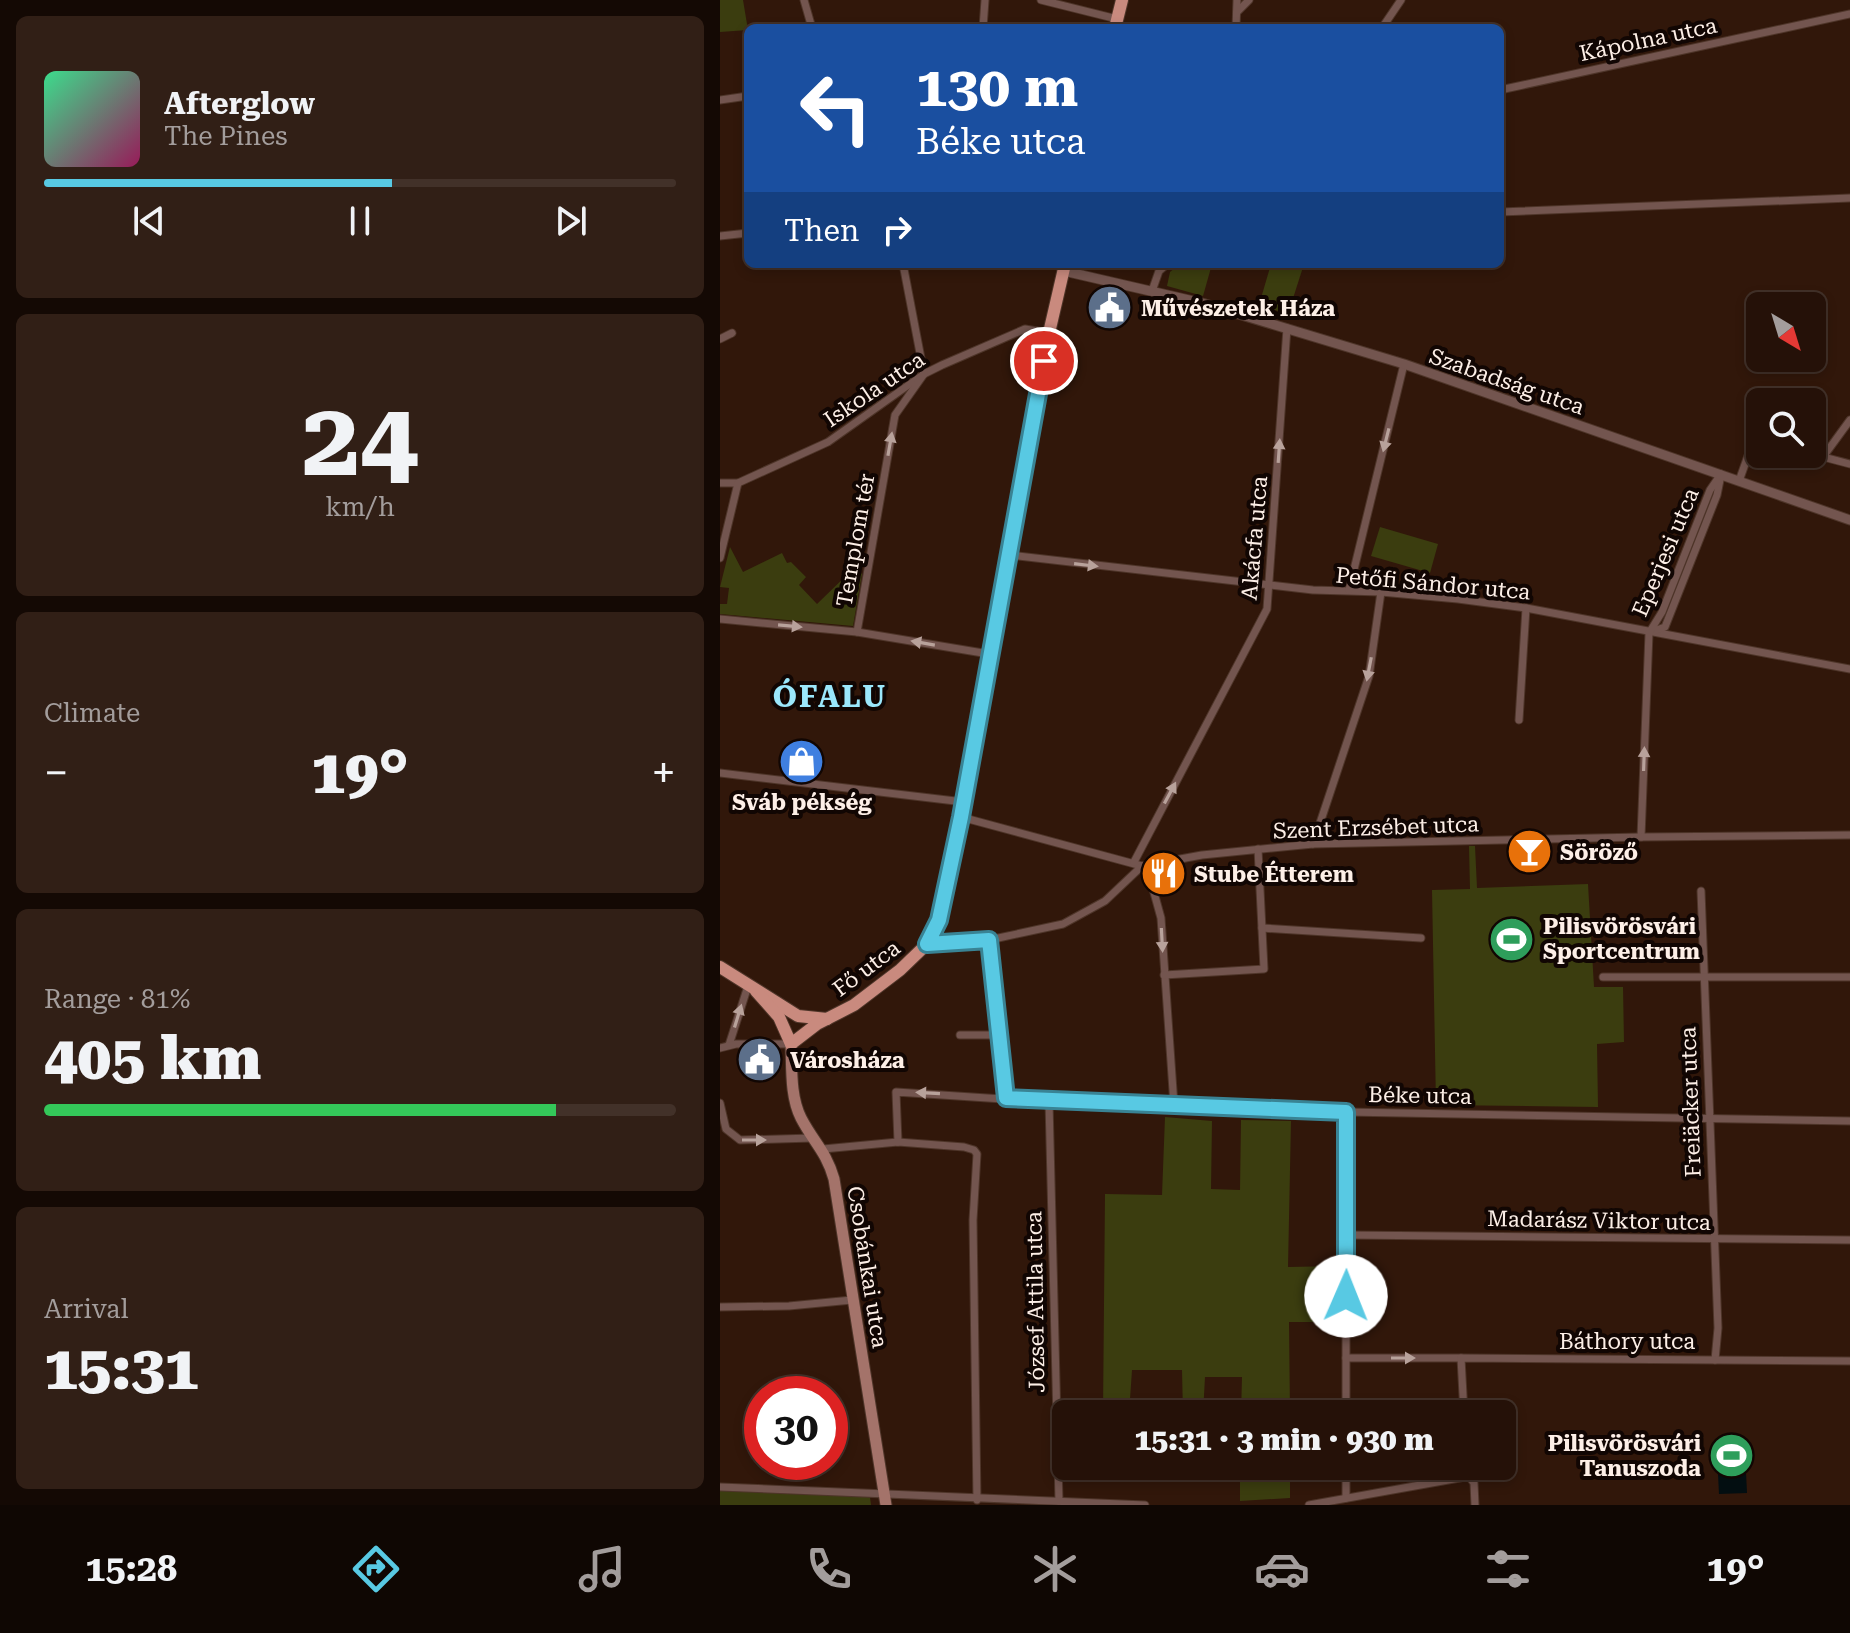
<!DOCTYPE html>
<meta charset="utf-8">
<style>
:root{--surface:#251108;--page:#311f16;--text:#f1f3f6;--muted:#a39d9c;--line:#423129;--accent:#58c9e3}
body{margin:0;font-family:"Roboto Serif",serif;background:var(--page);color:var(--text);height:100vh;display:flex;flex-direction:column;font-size:30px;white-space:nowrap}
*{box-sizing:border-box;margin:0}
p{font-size:26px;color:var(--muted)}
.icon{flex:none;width:44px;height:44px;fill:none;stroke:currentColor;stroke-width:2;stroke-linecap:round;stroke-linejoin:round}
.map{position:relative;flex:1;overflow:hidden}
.sheet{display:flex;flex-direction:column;gap:16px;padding:16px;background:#140904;width:720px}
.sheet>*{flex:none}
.top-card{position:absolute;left:24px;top:24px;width:760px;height:244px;border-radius:12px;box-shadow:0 4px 12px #0003,0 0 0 2px var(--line);background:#1a4fa0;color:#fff;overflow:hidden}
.needle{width:52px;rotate:142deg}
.fabs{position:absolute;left:1026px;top:292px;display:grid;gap:16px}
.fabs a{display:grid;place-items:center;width:80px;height:80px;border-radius:12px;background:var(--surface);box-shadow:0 4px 12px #0003,0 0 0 2px var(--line);font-size:40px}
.speed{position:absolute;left:24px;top:1376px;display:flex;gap:16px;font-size:40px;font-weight:700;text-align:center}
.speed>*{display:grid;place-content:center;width:104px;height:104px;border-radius:50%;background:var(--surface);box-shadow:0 4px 12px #0003,0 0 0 2px var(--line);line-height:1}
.speed .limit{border:12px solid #d22;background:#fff;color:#111}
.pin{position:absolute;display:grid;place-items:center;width:68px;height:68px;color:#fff;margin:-34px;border:4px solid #fff;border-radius:50%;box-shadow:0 2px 8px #0007}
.me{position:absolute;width:88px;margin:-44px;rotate:1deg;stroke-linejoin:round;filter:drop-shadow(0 0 6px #0008)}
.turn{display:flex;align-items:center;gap:28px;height:168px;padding:0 40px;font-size:36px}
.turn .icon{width:104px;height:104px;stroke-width:2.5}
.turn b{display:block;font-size:56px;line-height:68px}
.then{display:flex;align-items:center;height:76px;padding:0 40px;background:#0003;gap:16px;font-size:30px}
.big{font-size:60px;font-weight:800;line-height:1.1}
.sheet .widget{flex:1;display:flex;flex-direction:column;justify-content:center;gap:12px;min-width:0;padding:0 28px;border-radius:12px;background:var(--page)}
.sheet .dial{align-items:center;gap:0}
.dial b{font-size:104px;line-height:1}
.song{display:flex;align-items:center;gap:24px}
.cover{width:96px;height:96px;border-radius:12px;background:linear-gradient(135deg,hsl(150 70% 55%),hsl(330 70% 35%))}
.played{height:8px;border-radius:4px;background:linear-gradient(90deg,var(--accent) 55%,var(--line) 55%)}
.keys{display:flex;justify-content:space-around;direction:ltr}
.heat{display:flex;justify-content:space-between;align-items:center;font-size:44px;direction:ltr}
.charge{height:12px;border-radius:6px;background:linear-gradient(90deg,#34c759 81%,var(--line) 0)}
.trip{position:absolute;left:332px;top:1400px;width:464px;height:80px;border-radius:12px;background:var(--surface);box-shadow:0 4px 12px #0003,0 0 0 2px var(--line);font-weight:800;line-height:80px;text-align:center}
.tabs{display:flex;height:128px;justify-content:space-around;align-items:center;background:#0f0703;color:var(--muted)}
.tabs .icon{width:56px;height:56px}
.tabs .current{color:var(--accent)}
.tabs b{font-size:36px;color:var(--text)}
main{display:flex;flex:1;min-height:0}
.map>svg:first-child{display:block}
.green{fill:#3b3d0f}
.water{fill:#030e11}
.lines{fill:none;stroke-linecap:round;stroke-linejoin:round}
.minor-casing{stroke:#4e3529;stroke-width:9}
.tertiary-casing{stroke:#4e3529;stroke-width:11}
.secondary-casing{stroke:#4e3529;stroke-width:13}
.primary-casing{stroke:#4e3529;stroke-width:14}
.minor{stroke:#73554f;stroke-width:7}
.tertiary{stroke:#73554f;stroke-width:9}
.secondary{stroke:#a4736a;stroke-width:11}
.primary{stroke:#c98a7e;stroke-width:12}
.oneway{fill:#b8a29b}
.route-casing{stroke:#398394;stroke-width:20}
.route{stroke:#58c9e3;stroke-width:14}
.labels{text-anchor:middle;stroke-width:8;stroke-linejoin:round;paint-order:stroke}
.street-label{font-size:22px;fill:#fdefe7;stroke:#110603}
.poi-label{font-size:22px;font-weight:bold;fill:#fdefe7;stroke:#110603;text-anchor:start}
.district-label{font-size:30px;font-weight:bold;letter-spacing:2px;fill:#9be7fb;stroke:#110603}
</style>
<main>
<section class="sheet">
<div class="widget">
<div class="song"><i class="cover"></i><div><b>Afterglow</b><p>The Pines</p></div></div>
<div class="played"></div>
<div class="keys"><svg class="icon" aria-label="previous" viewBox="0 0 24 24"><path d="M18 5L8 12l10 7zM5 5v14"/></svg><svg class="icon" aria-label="pause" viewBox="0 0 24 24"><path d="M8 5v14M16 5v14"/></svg><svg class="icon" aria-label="next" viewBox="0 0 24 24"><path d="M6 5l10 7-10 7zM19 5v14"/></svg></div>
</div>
<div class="widget dial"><b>24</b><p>km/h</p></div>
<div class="widget"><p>Climate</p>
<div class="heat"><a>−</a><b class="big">19°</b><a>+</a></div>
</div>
<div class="widget"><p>Range · 81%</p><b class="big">405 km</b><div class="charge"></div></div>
<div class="widget"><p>Arrival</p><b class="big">15:31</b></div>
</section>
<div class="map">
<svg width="1130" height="1505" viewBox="0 0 1130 1505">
<rect width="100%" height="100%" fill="#31170a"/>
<!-- green -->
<g class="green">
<path d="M0,0h23l5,30 -28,2z"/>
<path d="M460,264h32l-9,32 -36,-10 3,-14z"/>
<path d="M551,264h33l-16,50 -29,-9z"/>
<path d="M660,527l58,17 -8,29 -59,-17z"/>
<path d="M10,547l13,25 39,-19 5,10 4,-1 15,15 -7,8 18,19 38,-37 7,7 -9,52 -133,-12v-10h7l2,-16 -9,-1z"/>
<path d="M749,846h6l2,42 111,-4 6,103h29l1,55 -27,2 1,63 -162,-2 -4,-215 38,-1z"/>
<path d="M445,1117l47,4 -1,68 29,1 1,-70 50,1 -3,146 51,-1v56h-50l1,92h-49l1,-37h-37l-2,37h-20l-1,-44h-50l-3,44 -26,-1 2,-219 57,1z"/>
<path d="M520,1466h50v32l-50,3z"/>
<path d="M0,1490l150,7 1,8h-151z"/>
</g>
<!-- water -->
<path class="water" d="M1025,1452l2,41 -28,1 -2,-41z"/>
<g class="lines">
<defs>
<g id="minor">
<path d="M84,0l8,28"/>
<path d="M321,0l76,19"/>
<path d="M517,12l12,-12"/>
<path d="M263,28l2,-28"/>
<path d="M516,28l1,-28"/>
<path d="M662,28l19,-28"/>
<path d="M780,90l350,-76"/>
<path d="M0,100l28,-4"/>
<path d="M780,212l350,-14"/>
<path d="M0,236l28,-3"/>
<path d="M432,291l7,-20 8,-7"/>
<path d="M0,339l12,-6"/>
<path d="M1092,454l38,10"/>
<path d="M1103,457l27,-37"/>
<path d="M1019,481l15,-42h6"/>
<path d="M0,483h18l90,-41 96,-68 18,-9 83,-36 24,4"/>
<path d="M289,555l304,35 68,2 77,7 68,9 324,61"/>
<path d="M0,558l18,-75"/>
<path d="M629,590l55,-226"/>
<path d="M0,619l137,13 132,22"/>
<path d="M137,632l38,-217 29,-41 -21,-110"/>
<path d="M931,632l14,-5 52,-132 3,-15"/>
<path d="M799,720l7,-112"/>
<path d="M0,773l244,29"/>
<path d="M241,817l181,49 8,12 11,40 13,187"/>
<path d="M921,837l8,-204 13,-21 48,-122 11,-16"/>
<path d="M593,844l56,-168 12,-84"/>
<path d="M414,862l133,-253 20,-281"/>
<path d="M981,891l17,437 -3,32"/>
<path d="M542,928l159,10"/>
<path d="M269,940l17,158"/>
<path d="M207,944l62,-4 74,-16 42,-23 37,-35 60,-11 111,-11 328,-7 209,-2"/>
<path d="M444,975l100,-6 -6,-120"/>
<path d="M883,977h247"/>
<path d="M240,1035h40"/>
<path d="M9,1045l19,-59"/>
<path d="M0,1048l16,-4h55"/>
<path d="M329,1102l10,399"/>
<path d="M0,1103l6,26 14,11 73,-2"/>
<path d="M178,1142l-2,-50 153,10 297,10 504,9"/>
<path d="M103,1149l75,-7 66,5 10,3 3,4 -4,66 4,280"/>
<path d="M627,1235l503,5"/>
<path d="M0,1307l69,-1 63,-6"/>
<path d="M626,1358h115"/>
<path d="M626,1414v-302"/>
<path d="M744,1414l-3,-56 389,3"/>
<path d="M747,1474l7,9 1,22"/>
<path d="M0,1487l425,18"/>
<path d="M626,1498v-32"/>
<path d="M589,1505l156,-28 3,-11"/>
</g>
<path id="tertiary" d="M344,271l138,32 202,61 446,156"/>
<path id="secondary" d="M71,1044c1,24 -1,52 10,74 13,25 25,33 33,61l52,326"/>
<g id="primary">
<path d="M395,28l7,-28"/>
<path d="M0,967l78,49 29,3"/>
<path d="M36,991l23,26 12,27 26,-20 37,-19 46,-35 27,-26 12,-24 22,-103 88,-484 16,-69"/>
</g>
</defs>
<!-- minor casing -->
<use href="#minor" class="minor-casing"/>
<!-- tertiary casing -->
<use href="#tertiary" class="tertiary-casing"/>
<!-- secondary casing -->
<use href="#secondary" class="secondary-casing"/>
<!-- primary casing -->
<use href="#primary" class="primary-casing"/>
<!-- minor -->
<use href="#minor" class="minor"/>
<!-- tertiary -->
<use href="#tertiary" class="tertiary"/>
<!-- secondary -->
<use href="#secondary" class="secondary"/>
<!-- primary -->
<use href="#primary" class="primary"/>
</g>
<!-- one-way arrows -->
<defs><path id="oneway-solid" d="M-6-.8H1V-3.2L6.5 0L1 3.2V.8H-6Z" transform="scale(2)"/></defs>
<g class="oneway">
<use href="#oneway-solid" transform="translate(666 440) rotate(104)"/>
<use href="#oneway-solid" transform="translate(170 444) rotate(-80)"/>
<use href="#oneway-solid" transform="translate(559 451) rotate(-86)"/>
<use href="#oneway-solid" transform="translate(366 565) rotate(7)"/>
<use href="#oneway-solid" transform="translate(70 626) rotate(5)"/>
<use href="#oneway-solid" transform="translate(203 643) rotate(-170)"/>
<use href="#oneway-solid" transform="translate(649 669) rotate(101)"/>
<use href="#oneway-solid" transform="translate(924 759) rotate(-88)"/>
<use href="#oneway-solid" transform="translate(450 793) rotate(-62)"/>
<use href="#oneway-solid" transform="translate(442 940) rotate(87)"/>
<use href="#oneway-solid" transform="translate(18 1016) rotate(-73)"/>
<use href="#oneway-solid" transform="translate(208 1093) rotate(-177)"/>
<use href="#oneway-solid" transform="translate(34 1140)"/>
<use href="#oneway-solid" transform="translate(683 1358)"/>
</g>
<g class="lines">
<defs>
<path id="route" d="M324,361l-83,456 -22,103 -12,24 62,-4 17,158 340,14v184"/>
</defs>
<!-- route casing -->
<use href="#route" class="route-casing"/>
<!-- route -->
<use href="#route" class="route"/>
</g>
<!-- icons -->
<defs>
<symbol id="civic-disc" viewBox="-11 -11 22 22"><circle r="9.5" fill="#5c6f8a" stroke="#110603"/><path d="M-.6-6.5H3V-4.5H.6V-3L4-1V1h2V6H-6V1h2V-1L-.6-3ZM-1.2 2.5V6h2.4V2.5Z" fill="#fff"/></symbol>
<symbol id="shop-disc" viewBox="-11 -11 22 22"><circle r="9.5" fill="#3f7fe0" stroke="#110603"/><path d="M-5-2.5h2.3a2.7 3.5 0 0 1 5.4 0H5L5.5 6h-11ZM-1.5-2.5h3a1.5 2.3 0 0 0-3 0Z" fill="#fff"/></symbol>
<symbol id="bar-disc" viewBox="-11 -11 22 22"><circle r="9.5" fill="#e8710a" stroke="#110603"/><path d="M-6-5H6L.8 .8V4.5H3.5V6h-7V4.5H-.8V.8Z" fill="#fff"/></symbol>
<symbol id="restaurant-disc" viewBox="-11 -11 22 22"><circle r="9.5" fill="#e8710a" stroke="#110603"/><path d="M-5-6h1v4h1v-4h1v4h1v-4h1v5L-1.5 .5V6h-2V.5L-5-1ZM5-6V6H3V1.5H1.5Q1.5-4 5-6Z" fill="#fff"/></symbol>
<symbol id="stadium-disc" viewBox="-11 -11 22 22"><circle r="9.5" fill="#2e9e5b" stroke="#110603"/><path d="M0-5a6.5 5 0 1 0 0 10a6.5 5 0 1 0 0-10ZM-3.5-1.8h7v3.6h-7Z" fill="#fff"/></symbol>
</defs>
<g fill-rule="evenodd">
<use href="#civic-disc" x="364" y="282" width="51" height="51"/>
<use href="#shop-disc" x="56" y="736" width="51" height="51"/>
<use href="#bar-disc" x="784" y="826" width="51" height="51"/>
<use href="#restaurant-disc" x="418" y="848" width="51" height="51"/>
<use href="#stadium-disc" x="766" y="914" width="51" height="51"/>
<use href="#civic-disc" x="14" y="1034" width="51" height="51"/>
<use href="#stadium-disc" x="986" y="1430" width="51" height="51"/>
</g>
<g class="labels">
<!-- street labels -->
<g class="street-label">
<text transform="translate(928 39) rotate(-12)" y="8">Kápolna utca</text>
<text transform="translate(787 381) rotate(19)" y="8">Szabadság utca</text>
<text transform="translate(154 389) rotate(-34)" y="8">Iskola utca</text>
<text transform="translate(534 538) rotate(-85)" y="8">Akácfa utca</text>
<text transform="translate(135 540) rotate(-80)" y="8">Templom tér</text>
<text transform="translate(945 552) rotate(-67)" y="8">Eperjesi utca</text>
<text transform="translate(713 583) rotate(5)" y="8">Petőfi Sándor utca</text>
<text transform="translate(656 827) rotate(-2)" y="8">Szent Erzsébet utca</text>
<text transform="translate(146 968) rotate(-37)" y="8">Fő utca</text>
<text transform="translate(700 1095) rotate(1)" y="8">Béke utca</text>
<text transform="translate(970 1102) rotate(-92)" y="8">Freiäcker utca</text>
<text transform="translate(879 1220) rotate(1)" y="8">Madarász Viktor utca</text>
<text transform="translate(148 1267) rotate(81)" y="8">Csobánkai utca</text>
<text transform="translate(315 1302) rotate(-91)" y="8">József Attila utca</text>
<text x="907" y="1349">Báthory utca</text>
</g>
<!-- poi labels -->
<g class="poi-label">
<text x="421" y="316">Művészetek Háza</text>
<text x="82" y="810" text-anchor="middle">Sváb pékség</text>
<text x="840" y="860">Söröző</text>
<text x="474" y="882">Stube Étterem</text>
<text x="823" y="934">Pilisvörösvári<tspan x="823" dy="25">Sportcentrum</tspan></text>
<text x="70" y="1068">Városháza</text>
<text x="981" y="1451" text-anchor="end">Pilisvörösvári<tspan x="981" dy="25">Tanuszoda</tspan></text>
</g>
<!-- district labels -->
<g class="district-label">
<text x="110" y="707">ÓFALU</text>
</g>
</g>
</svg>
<div class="fabs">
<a><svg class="needle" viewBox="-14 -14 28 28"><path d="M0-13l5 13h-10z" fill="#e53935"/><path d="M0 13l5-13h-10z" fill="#a39d9c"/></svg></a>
<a><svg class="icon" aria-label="search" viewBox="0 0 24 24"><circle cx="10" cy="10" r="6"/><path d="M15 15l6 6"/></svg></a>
</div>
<div class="speed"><div class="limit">30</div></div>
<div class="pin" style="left:324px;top:361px;background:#d93025"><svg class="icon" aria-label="arrive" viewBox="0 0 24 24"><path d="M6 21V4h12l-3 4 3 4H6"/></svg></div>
<svg class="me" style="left:626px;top:1296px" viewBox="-20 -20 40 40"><circle r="19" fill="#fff"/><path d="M0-13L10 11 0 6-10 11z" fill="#58c9e3"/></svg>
<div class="trip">15:31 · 3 min · 930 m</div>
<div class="top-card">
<div class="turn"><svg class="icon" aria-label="left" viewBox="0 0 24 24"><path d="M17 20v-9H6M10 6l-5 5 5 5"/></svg><div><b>130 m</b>Béke utca</div></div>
<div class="then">Then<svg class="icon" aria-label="right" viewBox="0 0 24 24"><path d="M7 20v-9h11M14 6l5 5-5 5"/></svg></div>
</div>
</div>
</main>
<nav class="tabs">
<b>15:28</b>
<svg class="icon current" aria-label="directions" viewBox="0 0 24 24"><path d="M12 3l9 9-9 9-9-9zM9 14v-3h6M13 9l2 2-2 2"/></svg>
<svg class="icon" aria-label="music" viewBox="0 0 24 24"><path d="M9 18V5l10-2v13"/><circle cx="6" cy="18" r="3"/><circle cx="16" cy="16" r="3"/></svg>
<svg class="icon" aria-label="phone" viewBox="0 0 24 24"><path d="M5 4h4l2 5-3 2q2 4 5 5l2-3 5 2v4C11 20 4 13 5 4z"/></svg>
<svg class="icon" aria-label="climate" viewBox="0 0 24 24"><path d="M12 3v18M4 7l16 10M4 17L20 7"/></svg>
<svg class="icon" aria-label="car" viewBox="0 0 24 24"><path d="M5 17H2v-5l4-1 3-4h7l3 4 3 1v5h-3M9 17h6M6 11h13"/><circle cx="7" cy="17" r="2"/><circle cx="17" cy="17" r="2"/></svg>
<svg class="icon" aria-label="filters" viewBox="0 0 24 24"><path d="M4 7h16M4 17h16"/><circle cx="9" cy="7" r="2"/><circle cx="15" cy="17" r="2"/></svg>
<b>19°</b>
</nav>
